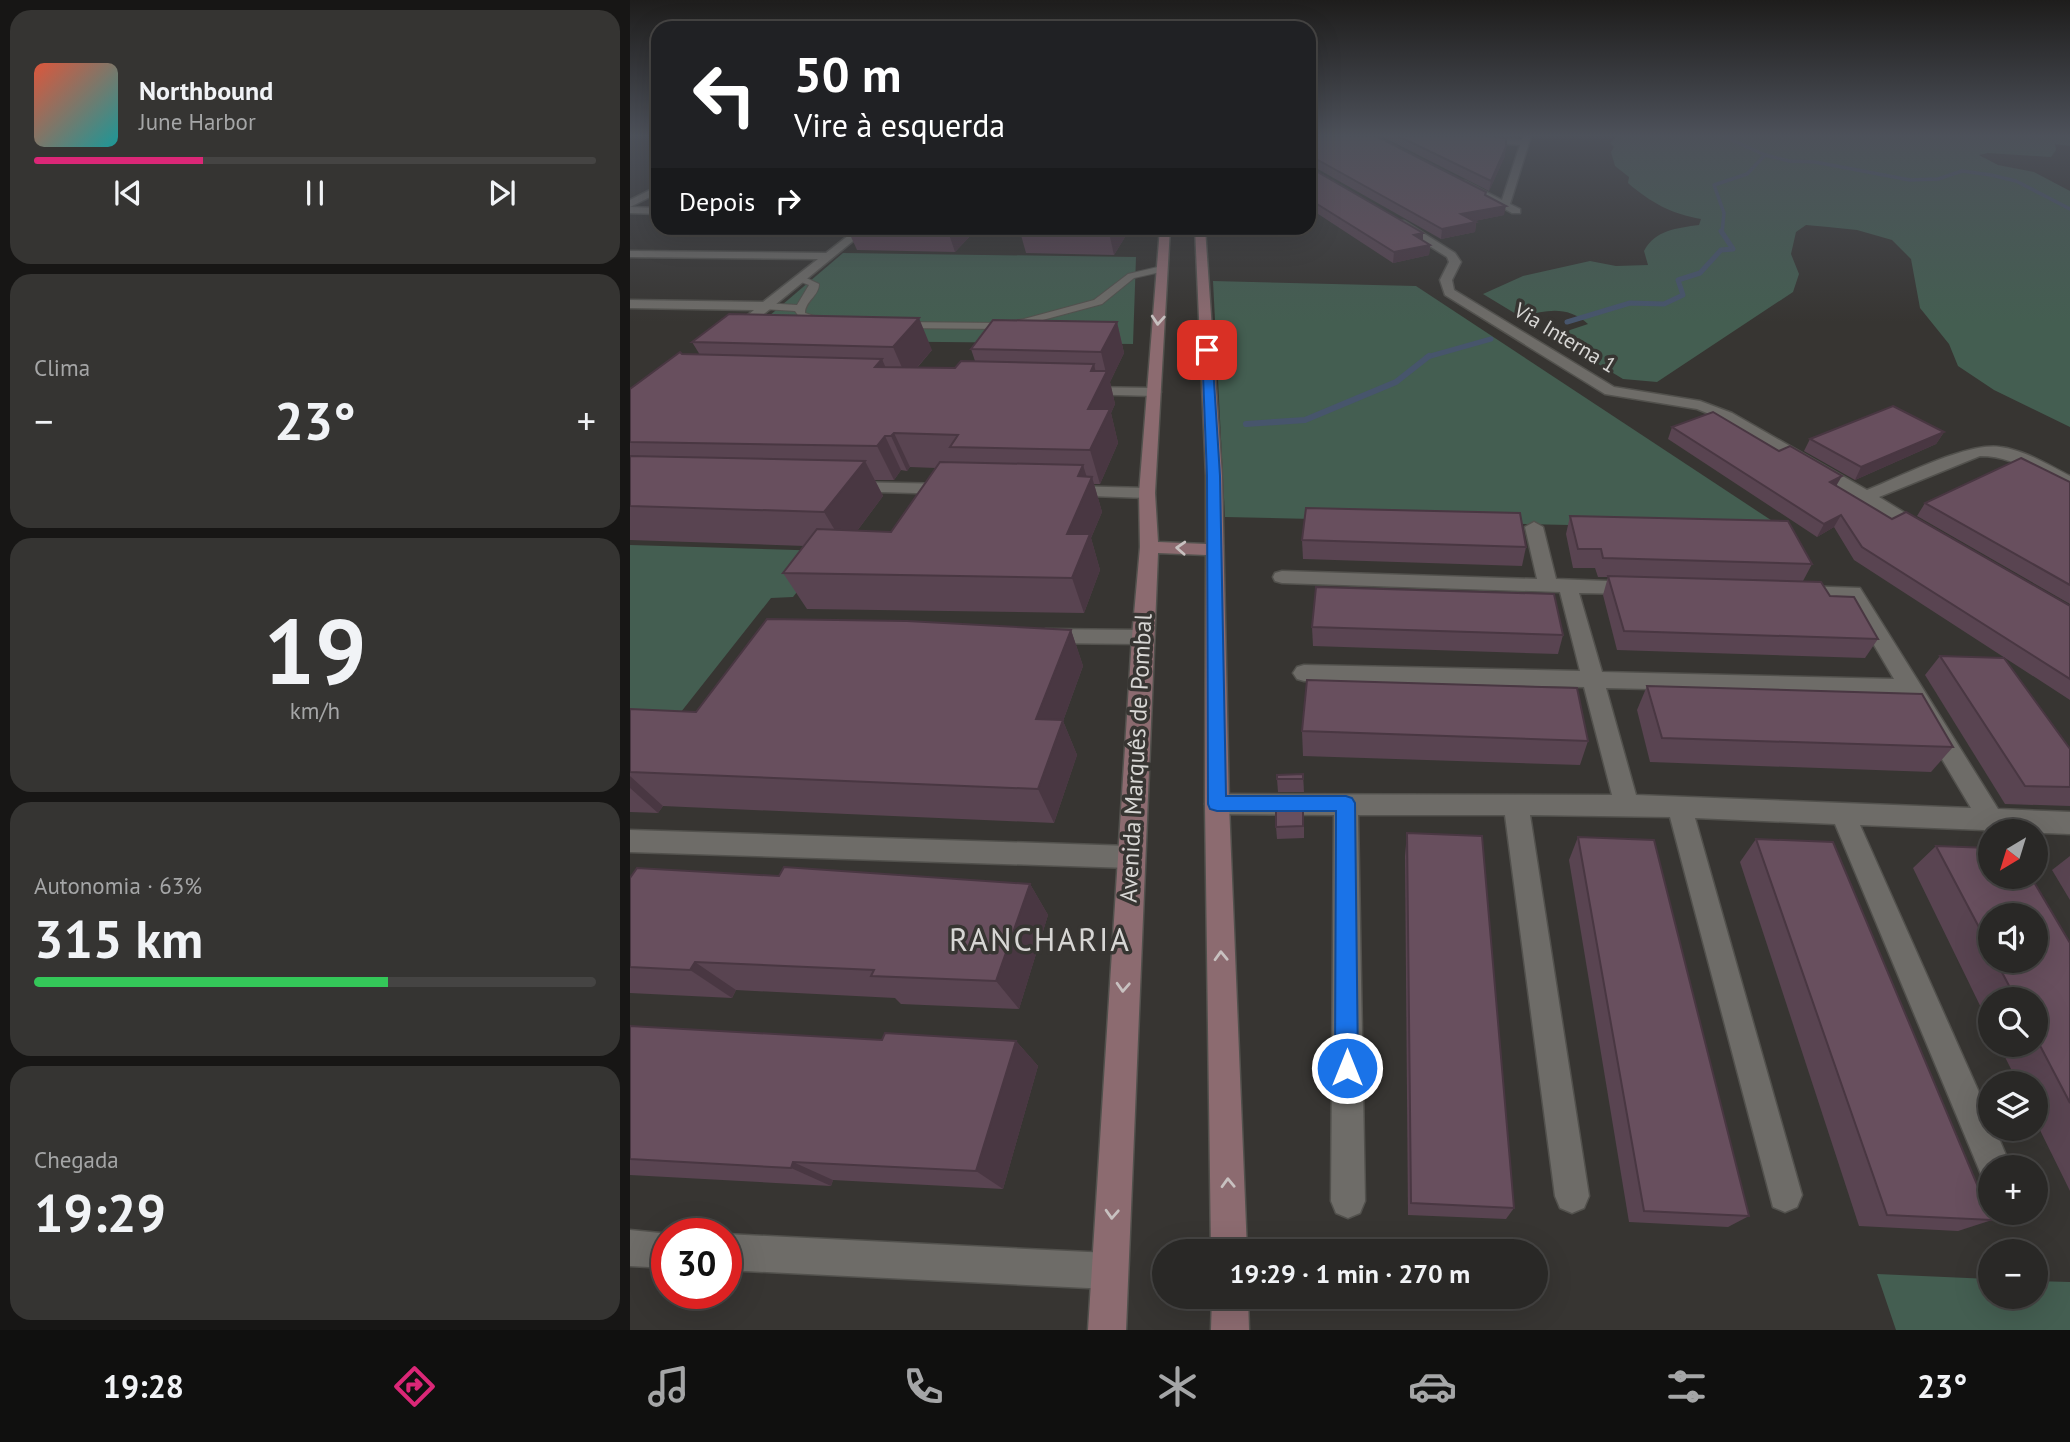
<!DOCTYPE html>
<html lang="pt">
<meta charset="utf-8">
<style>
:root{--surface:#292826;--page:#353432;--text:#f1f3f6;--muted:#a5a6a7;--line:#454443;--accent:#db2777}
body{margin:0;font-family:"PT Sans",sans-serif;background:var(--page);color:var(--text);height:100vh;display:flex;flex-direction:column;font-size:26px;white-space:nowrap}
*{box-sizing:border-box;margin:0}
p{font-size:23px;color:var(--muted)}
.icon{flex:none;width:38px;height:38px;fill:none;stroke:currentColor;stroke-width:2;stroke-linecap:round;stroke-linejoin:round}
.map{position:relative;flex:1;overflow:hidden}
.sheet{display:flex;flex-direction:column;gap:10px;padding:10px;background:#171615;width:630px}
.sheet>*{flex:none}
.hud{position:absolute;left:21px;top:21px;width:665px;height:214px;border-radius:21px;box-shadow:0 7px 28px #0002,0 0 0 2px var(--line);background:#202124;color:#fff;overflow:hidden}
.needle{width:46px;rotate:218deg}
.fabs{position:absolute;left:1348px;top:819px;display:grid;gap:14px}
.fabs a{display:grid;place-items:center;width:70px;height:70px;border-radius:50%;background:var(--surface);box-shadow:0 7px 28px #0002,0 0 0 2px var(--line);font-size:35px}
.speed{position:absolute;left:21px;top:1218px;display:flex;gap:14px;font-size:35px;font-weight:700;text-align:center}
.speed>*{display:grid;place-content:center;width:91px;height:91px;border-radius:50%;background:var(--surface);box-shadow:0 7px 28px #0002,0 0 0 2px var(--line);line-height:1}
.speed .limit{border:10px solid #d22;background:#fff;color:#111}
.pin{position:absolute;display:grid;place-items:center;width:60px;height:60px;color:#fff;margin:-30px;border-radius:14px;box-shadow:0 4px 10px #0006}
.me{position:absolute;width:77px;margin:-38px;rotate:0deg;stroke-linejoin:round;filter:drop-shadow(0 0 5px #0008)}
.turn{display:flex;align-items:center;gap:24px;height:147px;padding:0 28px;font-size:32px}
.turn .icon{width:91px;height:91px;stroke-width:2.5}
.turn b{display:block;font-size:49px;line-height:60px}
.then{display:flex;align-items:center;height:66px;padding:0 28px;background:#0003;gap:14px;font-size:26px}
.big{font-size:52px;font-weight:700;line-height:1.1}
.sheet .tile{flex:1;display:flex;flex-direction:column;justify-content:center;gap:10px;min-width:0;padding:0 24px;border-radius:21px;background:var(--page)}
.sheet .dial{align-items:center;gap:0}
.dial b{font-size:91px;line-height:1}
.song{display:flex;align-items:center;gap:21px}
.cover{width:84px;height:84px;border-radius:10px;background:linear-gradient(135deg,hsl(10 70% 55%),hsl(180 70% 35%))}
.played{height:7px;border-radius:4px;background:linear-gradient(90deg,var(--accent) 30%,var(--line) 30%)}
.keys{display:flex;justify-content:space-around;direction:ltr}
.heat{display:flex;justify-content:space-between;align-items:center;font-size:38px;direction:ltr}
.charge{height:10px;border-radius:5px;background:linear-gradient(90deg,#34c759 63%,var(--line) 0)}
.trip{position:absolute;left:522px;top:1239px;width:396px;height:70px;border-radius:35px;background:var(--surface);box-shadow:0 7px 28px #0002,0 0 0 2px var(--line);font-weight:700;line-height:70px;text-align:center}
.menu{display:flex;height:112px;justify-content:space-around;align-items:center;background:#10100f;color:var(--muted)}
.menu .icon{width:49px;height:49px}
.menu .current{color:var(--accent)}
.menu b{font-size:32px;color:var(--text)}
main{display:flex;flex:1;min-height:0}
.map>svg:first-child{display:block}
.green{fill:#445e51}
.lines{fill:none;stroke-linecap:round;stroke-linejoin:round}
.stream-far2{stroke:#47556c;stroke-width:3.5}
.stream-far1{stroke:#47556c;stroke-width:5}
.stream{stroke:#47556c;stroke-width:6}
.lane-casing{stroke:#52514d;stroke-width:2}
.street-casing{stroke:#52514d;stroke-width:3}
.secondary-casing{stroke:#52514d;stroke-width:3}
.lane{fill:#6e6c68;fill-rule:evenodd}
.street{fill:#6e6c68;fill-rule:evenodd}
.secondary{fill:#8c6b70;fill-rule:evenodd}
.wall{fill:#594451;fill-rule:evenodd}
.shaded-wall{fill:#493742}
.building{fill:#684f5e;stroke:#493742;stroke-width:2}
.oneway{stroke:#c8c1c0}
.route{fill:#1a73e8;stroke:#114b97;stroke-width:2}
.labels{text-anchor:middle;stroke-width:7;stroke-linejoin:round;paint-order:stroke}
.far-street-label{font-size:21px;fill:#d7d6d4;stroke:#373532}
.street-label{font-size:24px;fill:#d7d6d4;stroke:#373532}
.near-neighbourhood-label{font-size:32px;letter-spacing:2px;fill:#d7d6d4;stroke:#373532}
</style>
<main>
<section class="sheet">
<div class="tile">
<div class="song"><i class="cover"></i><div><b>Northbound</b><p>June Harbor</p></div></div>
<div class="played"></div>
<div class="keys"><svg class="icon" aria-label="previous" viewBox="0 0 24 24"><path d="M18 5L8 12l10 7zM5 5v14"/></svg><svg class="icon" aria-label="pause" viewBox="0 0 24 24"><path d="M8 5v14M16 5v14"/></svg><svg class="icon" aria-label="next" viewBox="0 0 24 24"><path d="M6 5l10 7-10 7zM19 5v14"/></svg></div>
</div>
<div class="tile"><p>Clima</p>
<div class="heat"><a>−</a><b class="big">23°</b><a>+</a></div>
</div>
<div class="tile dial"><b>19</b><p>km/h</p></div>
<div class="tile"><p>Autonomia · 63%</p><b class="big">315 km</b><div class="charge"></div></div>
<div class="tile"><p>Chegada</p><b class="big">19:29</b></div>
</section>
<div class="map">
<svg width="1440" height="1330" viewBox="0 0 1440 1330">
<rect width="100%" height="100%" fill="#373532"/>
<!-- green -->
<g class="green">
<path d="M987,136h453v10l-15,-2 1,6 -5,7 -63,-4 -9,2 19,10 36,7 36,19v236l-76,-37 -36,-24 -9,-22 -29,-36 -9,-49 -19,-19 -35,-10 -29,-3 -22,-2 -10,7 -5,22 8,20 -6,18 -136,90 -34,-3 -71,-43 36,-12c-21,-19 -42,-14 -67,-7l-38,-23 40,-18 67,-15 26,5 32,-1 -4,-14c11,-21 33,-23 55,-26l2,-6c-29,-5 -50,-16 -73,-36l1,-6 -14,-11 -4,-14 3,-5 -4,-4z"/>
<path d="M213,253l293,4 -3,87 -392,-4z"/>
<path d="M583,281l203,5 370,244 -561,-13z"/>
<path d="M0,545l199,6 -36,46 -22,1 -94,119 -47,-2z"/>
<path d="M1247,1274l113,5v18h45v-16l35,1v48h-174z"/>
</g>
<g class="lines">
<!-- stream-far2 -->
<g class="stream-far2">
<path d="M1093,136l42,19 24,6 26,1 95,18 28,-1 24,-8 29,4 25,6 54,28"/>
<path d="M1092,233l2,-20 -10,-28 33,-11 18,-19"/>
</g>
<!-- stream-far1 -->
<g class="stream-far1">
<path d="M937,322l63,-19 34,1 19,-9 -5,-15 22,-7 21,-23 12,-1 -12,-18"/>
<path d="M797,357l64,-18"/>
</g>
<!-- stream -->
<path class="stream" d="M616,424l59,-4 91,-38 33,-26"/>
<defs>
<g id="lane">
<path d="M532,266l3,1v4l-31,7 -32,26 -78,21 -22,4 -103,-1 -5,-3 5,-3 103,1 22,-4 70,-19 34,-26z"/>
<path d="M166,276h6l17,8c0,12 -14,17 -14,29l21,7v4l-24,-3 -7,-10 -31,-2 -5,-3 5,-3 33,2 12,-20 -13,-5z"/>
</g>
<g id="street">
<path d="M793,136l99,4 1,-4h8l-21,68 10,5v4h-8l-55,-30 8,-2 37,19 18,-55z"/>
<path d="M28,186v7l-28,14v-7z"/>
<path d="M0,207l28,1v6l-28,-1z"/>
<path d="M766,221h8l51,32 6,9 -9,18 2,10 160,97 86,14 32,12 135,77c33,-13 100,-48 133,-43 25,3 48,18 70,29v11c-33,-8 -52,-31 -90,-31l-101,41 54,33 -3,4h-12l-196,-115 -25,-10 -92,-15 -160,-99 -5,-15 9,-18 -2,-5 -51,-32z"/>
<path d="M228,228h11l-132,108h-10l-1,-3 28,-23 -124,-2v-8l133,2 55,-43 -188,-2v-6l196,2z"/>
<path d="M309,228h107l5,3 -5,3 -104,-1 -5,-3z"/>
<path d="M466,229h104l5,3 -5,3 -108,-1 -1,-2z"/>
<path d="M456,387l68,1 7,4 -7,4 -73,-2 -2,-3 2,-3z"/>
<path d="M222,482l97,2 8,5 -8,5 -103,-3 -2,-4 2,-4z"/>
<path d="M439,486l78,2 8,5 -8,5 -84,-3 -2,-4z"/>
<path d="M904,522l9,5 13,52 76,3 7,1 3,5 -3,5 -7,1 -53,-1 23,79 292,7 -47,-80 -46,-1 -7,-1 -3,-5 3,-5 7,-1 59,2 138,221 72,3v22l-80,-3v6l-6,-7 -124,-5 130,292v12h5l16,38h-21v14l-7,-2 -148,-355 -140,-6 107,377 -5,12 -12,5 -12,-5 -103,-390 -140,-2 59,381 -5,12 -12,5 -12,-5 -5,-12 -50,-381h-147l7,386 -5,12 -12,5 -12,-5 -5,-12 3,-386 -117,-1 -9,-3 -3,-7 3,-7 9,-3 395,1 -28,-108 -280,-6 -7,-2 -4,-6 4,-6 7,-2 276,6 -20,-79 -278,-9 -7,-2 -2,-4 2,-4 7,-2 255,8 -12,-52zM976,688l298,7 67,113 -335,-13z"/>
<path d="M416,629l96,1 7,2 3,5 -3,5 -7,2 -96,-1 -7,-2 -3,-5 3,-5z"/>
<path d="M0,830l500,16 9,3 4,8 -4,8 -9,3 -500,-16z"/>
<path d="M0,1230l40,4h-3v34l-37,-2z"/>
<path d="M96,1234l383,19 13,5 5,13 -5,13 -13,5 -383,-19z"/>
</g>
<g id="secondary">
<path d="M530,228h10l-15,265 3,49 48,2v-68l-11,-248h10l17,248 7,328 18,447h-36l-6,-447 1,-249 -48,-2 -32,777h-38l44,-693 8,-90 -1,-54z"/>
<path d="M582,1297h36l1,33h-38z"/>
</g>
</defs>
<!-- lane casing -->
<use href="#lane" class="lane-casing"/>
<!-- street casing -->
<use href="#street" class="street-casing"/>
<!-- secondary casing -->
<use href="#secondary" class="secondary-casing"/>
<!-- lane -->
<use href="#lane" class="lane"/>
<!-- street -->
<use href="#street" class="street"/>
<!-- secondary -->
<use href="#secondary" class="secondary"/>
</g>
<!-- wall -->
<g class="wall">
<path d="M679,136l177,56 -1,3 19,20 -30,6 2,1 -1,10 -34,7 -132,-75z"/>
<path d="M751,136h128v1l-22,-1 18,20 -16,35z"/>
<path d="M679,167l114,66v8l7,4 -1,10 -36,8 -84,-55z"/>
<path d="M217,228h122l2,7 -16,17 -98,-2z"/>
<path d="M389,228h104l2,9 -11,18 -88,-2z"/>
<path d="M593,228h67v2l-66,3z"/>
<path d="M99,314l203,36 -15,18h38l20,-7 -4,-12 146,-27 7,31 -14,29 5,22 -4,9 7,30 -18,41h-6l8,28 -11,26 9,32 -16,43 -277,-4 -24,-36 22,-27 -175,-6v-151l70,-34 -8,-13zM280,467l26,1 -45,64 -34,-1 26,-35 -8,-16h19l7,-10 6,1z"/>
<path d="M1042,427l164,59 56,33 178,87v94l-216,-140 -20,-33 -17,10 -149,-98z"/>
<path d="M1314,432l-8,12 -81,36 -51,-29 6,-12z"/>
<path d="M1440,482v122l-153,-88 8,-13z"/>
<path d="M940,516l242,48 -9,17 27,15 48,43 -13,19 -248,-8 -14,-55 5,-18h-10l-3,-9h-22l-7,-34z"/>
<path d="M672,540l224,7 -4,19 -219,-7z"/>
<path d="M682,627l251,8 -5,19 -245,-8z"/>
<path d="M441,630l12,36 -20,55 14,34 -23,68 -391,-17 -5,7 -28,-1v-103l66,3z"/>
<path d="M1310,656l130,93v57l-65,-2 -80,-129z"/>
<path d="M1017,686l306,61 -22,25 -281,-10 -13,-52z"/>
<path d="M672,731l286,10 -8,24 -277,-9z"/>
<path d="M673,774l1,18h-26l-1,-13z"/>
<path d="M674,817v21l-27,1 -1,-12z"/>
<path d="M777,833l107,375 -8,11 -98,-4 -3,-359z"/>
<path d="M948,837l171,379 -21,11 -99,-5 -60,-362z"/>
<path d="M1126,839l236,381 -34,11 -99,-5 -119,-364z"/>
<path d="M1306,846l134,97v248l-35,-71v-37h-17l-19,-38h36v-46h-45v27l-77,-158zM1360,915l45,46h-45z"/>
<path d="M1440,856v44l-18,-30z"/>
<path d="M149,876l251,8 18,31 -29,94 -118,-5 -6,-6 -159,-8 -4,8 -102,-5v-115z"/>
<path d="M0,1026l252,14 134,1 22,25 -35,123 -170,-9 -2,6 -201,-11z"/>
</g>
<!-- shaded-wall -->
<g class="shaded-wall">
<path d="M876,147l-1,9 -16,35 2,-10z"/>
<path d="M876,206l-2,9 -44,9 1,-10z"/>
<path d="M846,222l-1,10 -34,7 1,-10z"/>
<path d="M317,228h22l2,7 -16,17z"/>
<path d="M478,228h15l2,9 -11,18z"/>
<path d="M793,233v10l-9,-8z"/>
<path d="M800,245l-1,10 -36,8 1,-11z"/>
<path d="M289,318l13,32 -25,29 -14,-32z"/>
<path d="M487,322l7,31 -14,29 5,22 -4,9 7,30 -18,41 -10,-34 -2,-41 3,-38 3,-7 5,22 7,-13 -5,-21z"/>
<path d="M252,359l14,33 -21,-25z"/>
<path d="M1314,432l-8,12 -81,36 6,-13z"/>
<path d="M264,433l16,34 -3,4 -16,-35z"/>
<path d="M255,436l16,34 -7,10 -17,-34z"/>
<path d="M235,461l18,35 -38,51 -21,-35z"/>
<path d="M453,465l6,19 3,-7 10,35 -11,26 9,32 -16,43 -12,-35 -5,-44 11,-58z"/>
<path d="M1212,476l-7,12 -5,-6z"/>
<path d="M1211,515l-7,12 -17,10 7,-13z"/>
<path d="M441,630l12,36 -20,55 14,34 -23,68 -16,-34 -2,-70z"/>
<path d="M0,776l33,30 -5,7 -28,-25z"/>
<path d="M400,884l18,31 -29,94 -23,-28z"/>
<path d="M65,962l41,28 -4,8 -42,-28z"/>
<path d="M386,1041l22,25 -35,123 -27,-18z"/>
<path d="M163,1162l40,18 -2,6 -40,-18z"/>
</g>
<!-- building -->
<g class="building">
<path d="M679,136h67l110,56 -1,3 21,11 -45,8 15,8 -34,7 -133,-74z"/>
<path d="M768,136h86l22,2v9l-15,34z"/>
<path d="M679,167l114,66 -9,2 16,10 -36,7 -85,-53z"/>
<path d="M99,314l190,4 -26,29 -201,-5z"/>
<path d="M363,320l124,2 -16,30 -130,-3z"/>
<path d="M50,352l2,2 200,5 -7,8 80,1 6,-7 133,3 -3,7h16l-19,38h22l-20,41 -140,-3 8,-12 -64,-2 -3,3h-6l-8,10 -247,-4v-53z"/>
<path d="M1263,406l51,26 -83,35 -51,-28z"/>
<path d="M1083,412l66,39 11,-5 52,30 -12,6 62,37 14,-7 164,94v73l-208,-132 -21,-32 -17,9 -152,-97z"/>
<path d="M0,456l235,5 -41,51 -194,-6z"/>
<path d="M1391,458l49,24v103l-145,-82z"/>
<path d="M310,462l143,3 -5,11 14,1 -25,57h23l-18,44 -289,-5 34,-44 74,3z"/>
<path d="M676,508l214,5 6,34 -224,-7z"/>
<path d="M940,516l218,5 24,43 -209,-6 -2,-9h-23z"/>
<path d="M978,576l213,6 9,14 24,1 24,42 -254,-8z"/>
<path d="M686,587l238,7 9,41 -251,-8z"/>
<path d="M137,619l140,2 164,9 -35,89 27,1 -25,69 -408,-17v-63l66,3z"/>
<path d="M1310,656l64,2 66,91v38l-45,-1z"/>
<path d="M677,680l270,8 11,53 -286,-10z"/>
<path d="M1017,686l275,8 31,53 -291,-9z"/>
<path d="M673,774v5h-26v-4z"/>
<path d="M646,805h27v21l-27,1z"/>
<path d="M777,833l75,3 32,372 -103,-5z"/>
<path d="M948,837l76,3 95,376 -105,-5z"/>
<path d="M1126,839l77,3 159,378 -105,-5z"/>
<path d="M1306,846l54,2v29h41l39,66v160l-35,-67v-37h-19l-20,-38h39v-46h-45v33z"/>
<path d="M154,867l246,17 -34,97 -125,-5 3,-6 -179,-8 -5,8 -60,-3v-89l7,-10 142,8z"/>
<path d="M0,1026l252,14 3,-7 131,8 -40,130 -183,-9 -2,6 -161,-9z"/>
</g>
<!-- one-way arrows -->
<defs><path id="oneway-chevron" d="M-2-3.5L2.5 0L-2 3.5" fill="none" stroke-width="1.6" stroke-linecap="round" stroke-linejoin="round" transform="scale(1.75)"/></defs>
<g class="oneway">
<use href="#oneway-chevron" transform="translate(528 320) rotate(94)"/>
<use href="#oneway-chevron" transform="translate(551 548) rotate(-177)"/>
<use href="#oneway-chevron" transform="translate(591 956) rotate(-92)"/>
<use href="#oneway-chevron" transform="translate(493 987) rotate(93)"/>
<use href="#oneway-chevron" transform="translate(598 1183) rotate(-92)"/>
<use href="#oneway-chevron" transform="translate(482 1214) rotate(93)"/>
</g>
<!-- sky -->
<linearGradient id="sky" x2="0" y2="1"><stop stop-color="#1e1d1c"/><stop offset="0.42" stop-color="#4d515a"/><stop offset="1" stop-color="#4d515a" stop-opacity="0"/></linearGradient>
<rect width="1440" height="322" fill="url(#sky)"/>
<!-- route -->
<path class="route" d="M577,347l5,3 8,126 6,320h120l6,2 3,5 3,265 -3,9 -8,3 -8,-3 -4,-9 1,-257h-119l-7,-2 -2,-5 -1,-328 -5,-126z"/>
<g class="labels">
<!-- far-street labels -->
<g class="far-street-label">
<text transform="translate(935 338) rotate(31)" y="7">Via Interna 1</text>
</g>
<!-- street labels -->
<g class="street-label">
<text transform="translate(506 758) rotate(-87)" y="8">Avenida Marquês de Pombal</text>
</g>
<!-- near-neighbourhood labels -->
<g class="near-neighbourhood-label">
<text x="410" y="951">RANCHARIA</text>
</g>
</g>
</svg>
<div class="fabs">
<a><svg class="needle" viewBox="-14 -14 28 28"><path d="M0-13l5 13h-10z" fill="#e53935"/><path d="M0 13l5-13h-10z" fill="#a5a6a7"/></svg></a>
<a><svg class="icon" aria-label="sound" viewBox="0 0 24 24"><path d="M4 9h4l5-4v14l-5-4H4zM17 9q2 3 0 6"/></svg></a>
<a><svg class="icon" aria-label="search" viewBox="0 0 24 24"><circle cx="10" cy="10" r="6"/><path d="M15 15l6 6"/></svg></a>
<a><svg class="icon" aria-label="layers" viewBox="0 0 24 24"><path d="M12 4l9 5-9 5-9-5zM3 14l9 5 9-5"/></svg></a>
<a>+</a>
<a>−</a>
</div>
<div class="speed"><div class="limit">30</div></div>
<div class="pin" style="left:577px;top:350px;background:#d93025"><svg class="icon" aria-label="arrive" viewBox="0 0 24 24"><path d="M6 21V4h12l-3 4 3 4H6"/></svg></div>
<svg class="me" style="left:717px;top:1068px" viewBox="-20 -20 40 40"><circle r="17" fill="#1a73e8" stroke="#fff" stroke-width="3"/><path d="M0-11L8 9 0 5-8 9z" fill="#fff"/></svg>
<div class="trip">19:29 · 1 min · 270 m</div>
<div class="hud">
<div class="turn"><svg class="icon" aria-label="left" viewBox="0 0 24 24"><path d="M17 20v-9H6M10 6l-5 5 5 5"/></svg><div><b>50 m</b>Vire à esquerda</div></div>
<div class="then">Depois<svg class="icon" aria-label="right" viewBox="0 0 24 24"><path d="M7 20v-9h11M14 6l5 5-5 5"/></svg></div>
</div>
</div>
</main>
<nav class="menu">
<b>19:28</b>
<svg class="icon current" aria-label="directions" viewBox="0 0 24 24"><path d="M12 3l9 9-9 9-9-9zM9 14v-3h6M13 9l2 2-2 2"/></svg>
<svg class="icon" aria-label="music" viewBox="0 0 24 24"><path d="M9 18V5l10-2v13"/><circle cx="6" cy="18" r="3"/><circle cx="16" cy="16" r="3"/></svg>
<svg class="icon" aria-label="phone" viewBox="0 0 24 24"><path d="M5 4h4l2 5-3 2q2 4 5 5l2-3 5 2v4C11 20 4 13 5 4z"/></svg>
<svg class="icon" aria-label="climate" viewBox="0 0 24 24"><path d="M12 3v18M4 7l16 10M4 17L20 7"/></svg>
<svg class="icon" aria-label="car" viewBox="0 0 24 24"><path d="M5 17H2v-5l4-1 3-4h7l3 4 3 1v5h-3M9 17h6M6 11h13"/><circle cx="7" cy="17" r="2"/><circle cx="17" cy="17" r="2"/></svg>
<svg class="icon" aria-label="filters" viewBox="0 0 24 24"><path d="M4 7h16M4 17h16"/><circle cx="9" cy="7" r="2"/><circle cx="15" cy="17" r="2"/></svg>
<b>23°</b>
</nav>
